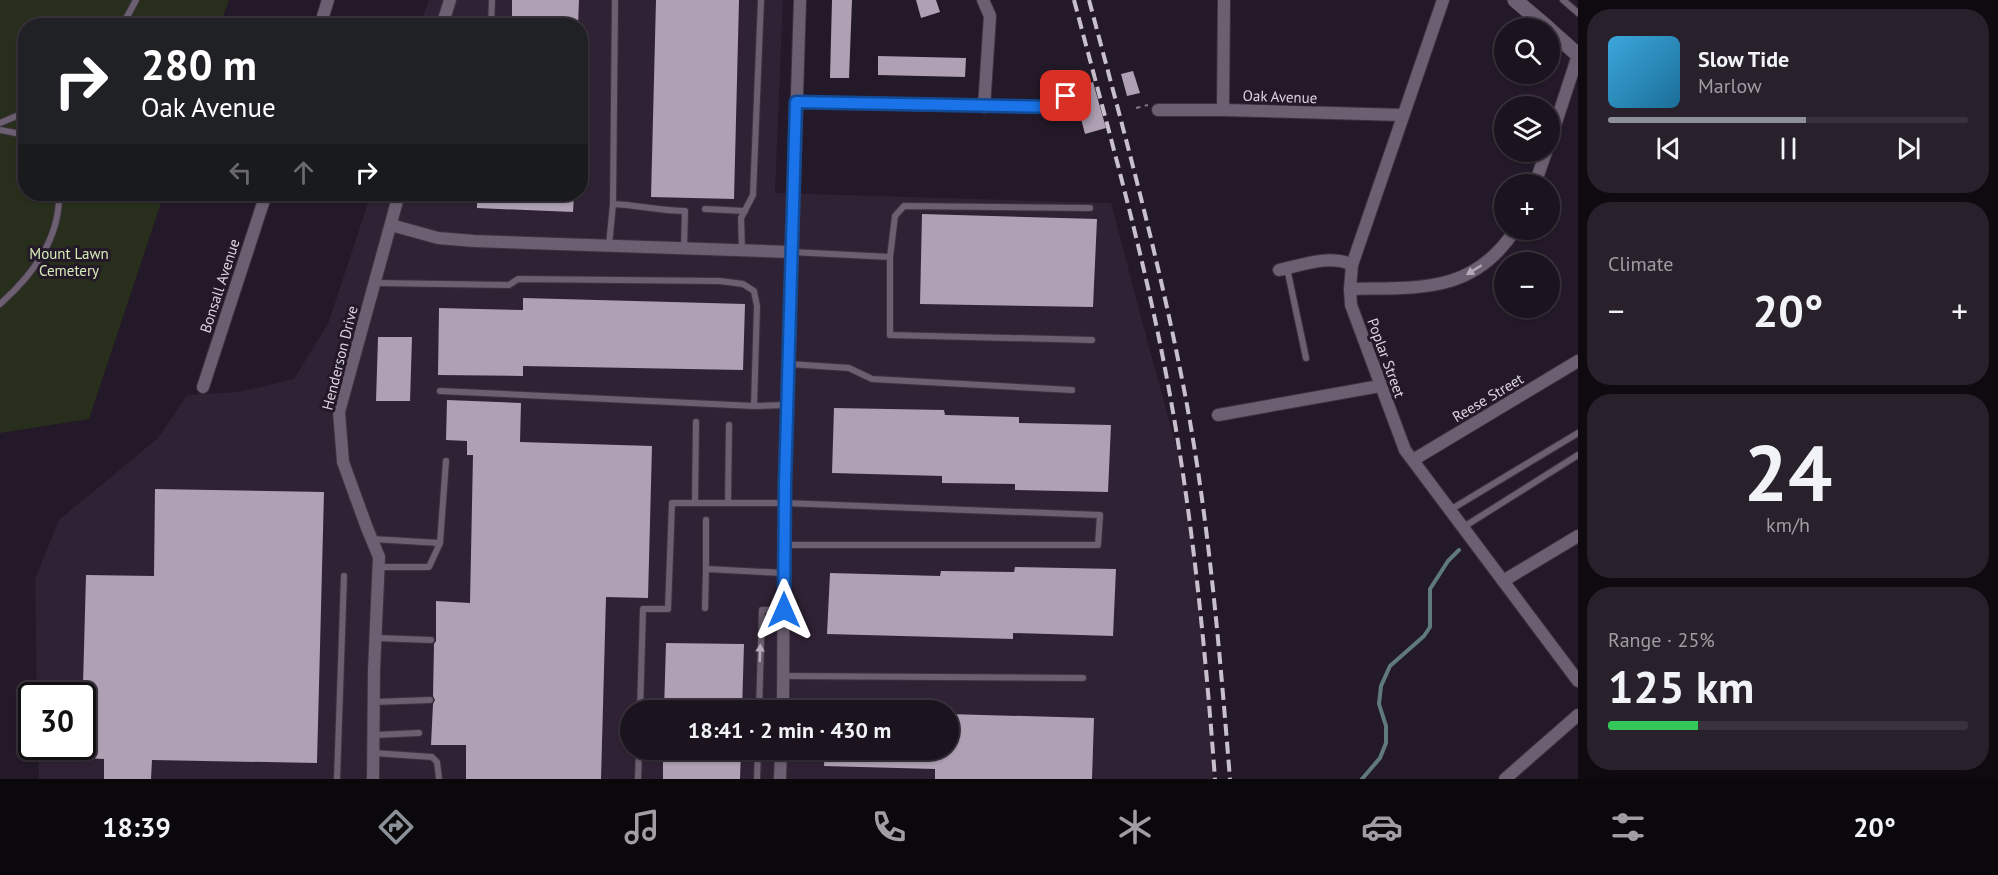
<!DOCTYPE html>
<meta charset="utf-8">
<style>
:root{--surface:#1b131e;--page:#28202b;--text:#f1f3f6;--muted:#a09ea4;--line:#39323c;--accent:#8c9099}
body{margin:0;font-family:"PT Sans",sans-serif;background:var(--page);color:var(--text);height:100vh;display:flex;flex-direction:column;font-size:22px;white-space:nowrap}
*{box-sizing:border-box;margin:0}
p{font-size:20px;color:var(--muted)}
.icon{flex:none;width:33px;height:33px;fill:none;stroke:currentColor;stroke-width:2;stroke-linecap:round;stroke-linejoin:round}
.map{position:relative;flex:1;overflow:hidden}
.panel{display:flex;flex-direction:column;gap:9px;padding:9px;background:#0f0a10;width:420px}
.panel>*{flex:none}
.banner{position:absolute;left:18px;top:18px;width:570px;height:183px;border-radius:24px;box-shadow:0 2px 4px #0004,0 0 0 2px var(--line);background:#202124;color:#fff;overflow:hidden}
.buttons{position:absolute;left:1494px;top:18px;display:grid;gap:12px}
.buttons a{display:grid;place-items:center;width:66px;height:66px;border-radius:50%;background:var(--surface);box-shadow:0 2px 4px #0004,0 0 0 2px var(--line);font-size:30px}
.speed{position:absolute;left:18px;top:682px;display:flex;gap:12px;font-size:30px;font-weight:700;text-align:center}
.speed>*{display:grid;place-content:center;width:78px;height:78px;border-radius:50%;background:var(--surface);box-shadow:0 2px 4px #0004,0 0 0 2px var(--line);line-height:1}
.speed .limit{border:3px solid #111;border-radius:9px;background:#fff;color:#111}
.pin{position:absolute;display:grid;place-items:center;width:51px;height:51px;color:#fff;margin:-26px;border-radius:12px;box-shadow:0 3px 9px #0006}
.me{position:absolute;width:66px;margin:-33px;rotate:0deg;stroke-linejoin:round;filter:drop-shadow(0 0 4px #0008)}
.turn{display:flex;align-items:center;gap:21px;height:126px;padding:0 24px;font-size:27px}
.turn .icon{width:78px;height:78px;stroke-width:2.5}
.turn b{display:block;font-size:42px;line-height:51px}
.lanes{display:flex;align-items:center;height:57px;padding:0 24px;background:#0003;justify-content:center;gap:30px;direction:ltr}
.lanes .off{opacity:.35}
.big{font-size:45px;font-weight:700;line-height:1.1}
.panel .widget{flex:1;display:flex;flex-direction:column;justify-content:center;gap:9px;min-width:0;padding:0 21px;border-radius:24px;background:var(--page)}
.panel .dial{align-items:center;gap:0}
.dial b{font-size:78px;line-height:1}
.song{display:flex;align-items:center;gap:18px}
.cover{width:72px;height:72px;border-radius:9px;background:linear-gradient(135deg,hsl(200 70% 55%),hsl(200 70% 35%))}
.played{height:6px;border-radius:3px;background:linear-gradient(90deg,var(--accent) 55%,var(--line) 55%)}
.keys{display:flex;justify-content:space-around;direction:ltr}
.heat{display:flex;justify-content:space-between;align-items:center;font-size:33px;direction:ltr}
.charge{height:9px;border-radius:4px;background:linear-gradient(90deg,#34c759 25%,var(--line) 0)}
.trip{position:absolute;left:620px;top:700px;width:339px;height:60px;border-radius:30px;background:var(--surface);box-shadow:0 2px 4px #0004,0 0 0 2px var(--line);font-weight:700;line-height:60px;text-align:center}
.tabs{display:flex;height:96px;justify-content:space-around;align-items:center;background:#0b080c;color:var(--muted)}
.tabs .icon{width:42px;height:42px}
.tabs .active{color:var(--accent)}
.tabs b{font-size:27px;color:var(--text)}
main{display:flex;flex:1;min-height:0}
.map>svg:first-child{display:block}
.built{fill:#302235;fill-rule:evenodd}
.green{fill:#272f1c}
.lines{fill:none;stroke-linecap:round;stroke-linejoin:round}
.stream{stroke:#5f797d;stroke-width:4}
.building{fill:#afa0b4}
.lane-casing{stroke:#3b333e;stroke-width:8}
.street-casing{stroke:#3b333e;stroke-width:14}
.secondary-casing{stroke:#3b333e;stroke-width:16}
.path{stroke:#817885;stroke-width:2;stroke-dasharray:4.5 4.5;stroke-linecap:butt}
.lane{stroke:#6c5f71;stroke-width:6}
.street{stroke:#6c5f71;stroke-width:12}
.secondary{stroke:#6c5f71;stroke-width:15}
.rail{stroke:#c8c0cc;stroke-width:4;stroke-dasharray:12 6;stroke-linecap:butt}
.oneway{fill:#b5abb8}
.route-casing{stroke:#114b97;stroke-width:15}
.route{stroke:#1a73e8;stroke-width:10}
.labels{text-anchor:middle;stroke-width:6;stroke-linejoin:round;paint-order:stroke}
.street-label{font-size:15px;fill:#dcd4df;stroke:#241928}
.park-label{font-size:15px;fill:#d6edb8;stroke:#241928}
</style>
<main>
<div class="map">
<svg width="1578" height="779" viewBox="0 0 1578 779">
<rect width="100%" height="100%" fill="#241928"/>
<!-- built -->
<path class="built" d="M429,0h354l-8,193 336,10 39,148 31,112 15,111 13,126 4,79h-1174l-1,-32h44v-51h-45l-2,-117 24,-59 99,-82 29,-43 52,-3 55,-13 34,-55 43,-130h209v-168l-160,-1zM630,711h318v39h-318z"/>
<!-- green -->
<path class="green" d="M0,0h229l-9,25 -194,1v168h138l-75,225 -89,14z"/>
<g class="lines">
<!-- stream -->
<path class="stream" d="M1362,779l18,-21 6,-15v-17l-7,-22 2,-18 9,-20 34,-30 6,-9v-38l18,-28 11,-11"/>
</g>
<!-- building -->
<g class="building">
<path d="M512,0h67l-1,26h-66z"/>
<path d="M656,0h83l-5,199 -83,-2z"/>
<path d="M832,0h20l-3,78h-19z"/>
<path d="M916,0h20l4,12 -19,6z"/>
<path d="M878,56l88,2 -1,19 -87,-2z"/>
<path d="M1133,71l7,22 -13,3 -6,-22z"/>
<path d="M1093,82l13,46 -21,6 -12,-46z"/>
<path d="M477,194h97l-1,18 -96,-4z"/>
<path d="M922,214l175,5 -4,88 -173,-3z"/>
<path d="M523,298l222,6 -2,66 -220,-4v10l-85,-1 1,-67 84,2z"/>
<path d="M378,337h34l-2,64h-34z"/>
<path d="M447,400l74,3 -1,39 132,4 -4,152 -42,-1 -5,182h-135v-34h-35l2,-41 2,-4 -2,-4 1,-52 2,-3v-40l34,2 3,-148h-6v-14l-21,-1z"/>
<path d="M834,408l110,2 1,5 74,2v6l92,2 -3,67 -93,-2v-6l-73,-1v-7l-110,-3z"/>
<path d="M155,489l169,3 -7,271 -165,-3 -1,19h-47v-20l-23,-1 5,-183 68,1z"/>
<path d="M1015,567l101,2 -3,67 -100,-3v6l-186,-5 3,-61 110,3 1,-5 73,1z"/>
<path d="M666,643l78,1 -2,67h-78z"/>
<path d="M948,714l146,4 -2,61h-157v-10l-111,-3 1,-16h123z"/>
<path d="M663,750h78l-1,29h-77z"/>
</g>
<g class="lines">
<defs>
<g id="lane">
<path d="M1563,0l15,13"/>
<path d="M122,26l14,-26"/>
<path d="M491,26l1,-26"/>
<path d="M26,115l-3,8 3,10"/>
<path d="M0,123l26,-11"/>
<path d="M0,130l26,5"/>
<path d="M613,204c25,1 48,7 72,7l-1,37"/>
<path d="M705,209l40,2"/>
<path d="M609,245l4,-41 2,-204"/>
<path d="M742,250l-1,-32 12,-23 8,-195"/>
<path d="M792,252l98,5v78l202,5"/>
<path d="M890,257l5,-41 9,-10 186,2"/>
<path d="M1287,268l19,90"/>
<path d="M375,283l134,2 9,-6 202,2 23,3 11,7 3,15 -3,100 33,-1"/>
<path d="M0,304c33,-29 60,-65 59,-110"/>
<path d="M789,364l60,4 23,11 200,11"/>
<path d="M440,391l314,15"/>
<path d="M695,503l1,-81"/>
<path d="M728,503l1,-78"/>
<path d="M1450,510l128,-77"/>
<path d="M1462,528l116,-73"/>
<path d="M372,539l68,4 6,-82"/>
<path d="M379,567h50l11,-24"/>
<path d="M706,569v-49"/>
<path d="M705,608l1,-39 78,4"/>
<path d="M376,638l55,2"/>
<path d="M784,676l299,2"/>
<path d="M374,702l56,-2"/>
<path d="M640,711l3,-102h25l4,-106h112l316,12 -2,30h-314"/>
<path d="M759,711l3,-101h21"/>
<path d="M374,735l45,-2"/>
<path d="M374,753l58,4 5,5 2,17"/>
<path d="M337,779l7,-203"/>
<path d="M638,779l1,-29"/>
<path d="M757,779l1,-29"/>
</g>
<g id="street">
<path d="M983,0l7,16 -6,91"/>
<path d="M1443,0l-91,265 -2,24 1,16 54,145 173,231"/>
<path d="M320,26l8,-26"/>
<path d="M442,26l8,-26"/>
<path d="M796,102l261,5 8,-6v-12"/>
<path d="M1158,110h65l179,5"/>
<path d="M1223,110l1,-110"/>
<path d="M1550,141l28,-86"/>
<path d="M1535,184l11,-32"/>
<path d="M391,225l47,13 36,3 317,11"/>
<path d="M1279,270c23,-5 52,-16 73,-5"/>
<path d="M1350,289c68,-2 122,6 165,-59"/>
<path d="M203,387l63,-193"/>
<path d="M1218,415l162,-29"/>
<path d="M1413,460l165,-99"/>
<path d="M1503,581l75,-45"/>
<path d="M783,711l1,-208 16,-503"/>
<path d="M373,779l1,-109 5,-113 -12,-29 -24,-66 -4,-50 60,-218"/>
<path d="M780,779l1,-29"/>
<path d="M1505,779l73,-64"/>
</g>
<g id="secondary">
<path d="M1515,0l33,28"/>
<path d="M1550,30l28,25"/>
</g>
</defs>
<!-- lane casing -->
<use href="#lane" class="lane-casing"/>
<!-- street casing -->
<use href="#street" class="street-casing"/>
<!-- secondary casing -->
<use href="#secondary" class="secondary-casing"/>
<!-- path -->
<path class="path" d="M1136,108l12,-3"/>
<!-- lane -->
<use href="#lane" class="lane"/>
<!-- street -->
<use href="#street" class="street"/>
<!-- secondary -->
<use href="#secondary" class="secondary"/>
<!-- rail -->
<g class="rail">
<path d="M1074,0c33,125 69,251 93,379 25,132 38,266 48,400"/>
<path d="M1089,0c33,124 67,248 92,374 27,133 38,270 49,405"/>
</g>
</g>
<!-- one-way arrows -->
<defs><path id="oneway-solid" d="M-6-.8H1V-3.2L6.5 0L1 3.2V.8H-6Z" transform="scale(1.5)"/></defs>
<g class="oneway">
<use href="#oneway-solid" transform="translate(1474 270) rotate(148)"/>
<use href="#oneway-solid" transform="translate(760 653) rotate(-88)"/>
</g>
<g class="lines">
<defs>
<path id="route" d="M784,610l1,-127 11,-381 261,5 8,-7 1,-4"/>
</defs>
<!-- route casing -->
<use href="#route" class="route-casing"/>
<!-- route -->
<use href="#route" class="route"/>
</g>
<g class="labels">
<!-- street labels -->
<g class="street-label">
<text transform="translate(1280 97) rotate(2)" y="5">Oak Avenue</text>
<text transform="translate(220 286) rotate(-72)" y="5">Bonsall Avenue</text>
<text transform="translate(340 358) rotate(-76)" y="5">Henderson Drive</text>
<text transform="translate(1386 358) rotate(70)" y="5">Poplar Street</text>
<text transform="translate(1488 398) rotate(-31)" y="5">Reese Street</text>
</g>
<!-- park labels -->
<g class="park-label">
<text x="69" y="259">Mount Lawn<tspan x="69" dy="17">Cemetery</tspan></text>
</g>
</g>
</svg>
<div class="buttons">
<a><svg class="icon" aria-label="search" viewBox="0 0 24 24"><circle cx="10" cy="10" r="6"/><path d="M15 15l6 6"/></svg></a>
<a><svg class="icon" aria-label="layers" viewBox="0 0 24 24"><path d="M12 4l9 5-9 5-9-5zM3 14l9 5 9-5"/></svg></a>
<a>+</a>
<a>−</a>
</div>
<div class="speed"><div class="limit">30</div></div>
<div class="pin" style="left:1066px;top:96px;background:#d93025"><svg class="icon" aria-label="arrive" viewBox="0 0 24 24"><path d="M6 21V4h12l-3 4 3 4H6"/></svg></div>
<svg class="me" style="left:784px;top:610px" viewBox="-20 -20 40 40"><path d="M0-17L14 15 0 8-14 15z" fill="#1a73e8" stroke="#fff" stroke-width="4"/></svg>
<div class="trip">18:41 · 2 min · 430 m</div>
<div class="banner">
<div class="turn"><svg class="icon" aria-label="right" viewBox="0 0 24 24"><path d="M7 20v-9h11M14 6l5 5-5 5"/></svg><div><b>280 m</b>Oak Avenue</div></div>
<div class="lanes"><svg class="icon off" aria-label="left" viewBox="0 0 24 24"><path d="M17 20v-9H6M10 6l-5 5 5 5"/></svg><svg class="icon off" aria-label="ahead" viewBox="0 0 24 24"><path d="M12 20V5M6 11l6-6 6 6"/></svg><svg class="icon" aria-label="right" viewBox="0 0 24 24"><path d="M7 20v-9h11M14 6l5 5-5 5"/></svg></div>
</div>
</div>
<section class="panel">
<div class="widget">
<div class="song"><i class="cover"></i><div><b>Slow Tide</b><p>Marlow</p></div></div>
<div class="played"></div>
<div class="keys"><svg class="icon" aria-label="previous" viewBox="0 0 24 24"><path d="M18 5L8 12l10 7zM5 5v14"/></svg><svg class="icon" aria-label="pause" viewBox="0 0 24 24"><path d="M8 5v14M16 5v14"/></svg><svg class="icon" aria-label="next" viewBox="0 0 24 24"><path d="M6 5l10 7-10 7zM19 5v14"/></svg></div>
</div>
<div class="widget"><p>Climate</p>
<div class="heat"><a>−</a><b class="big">20°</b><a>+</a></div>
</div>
<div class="widget dial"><b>24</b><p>km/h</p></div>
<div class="widget"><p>Range · 25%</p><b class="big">125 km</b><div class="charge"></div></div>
</section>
</main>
<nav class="tabs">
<b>18:39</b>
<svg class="icon active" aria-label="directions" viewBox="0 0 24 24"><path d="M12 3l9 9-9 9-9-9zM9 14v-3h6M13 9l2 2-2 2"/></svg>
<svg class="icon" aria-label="music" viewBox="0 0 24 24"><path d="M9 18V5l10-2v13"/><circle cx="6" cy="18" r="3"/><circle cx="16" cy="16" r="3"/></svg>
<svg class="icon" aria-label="phone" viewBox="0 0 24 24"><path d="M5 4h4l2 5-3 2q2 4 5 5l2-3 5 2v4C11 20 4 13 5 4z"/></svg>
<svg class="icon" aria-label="climate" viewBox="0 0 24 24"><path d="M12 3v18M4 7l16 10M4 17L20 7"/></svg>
<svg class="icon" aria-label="car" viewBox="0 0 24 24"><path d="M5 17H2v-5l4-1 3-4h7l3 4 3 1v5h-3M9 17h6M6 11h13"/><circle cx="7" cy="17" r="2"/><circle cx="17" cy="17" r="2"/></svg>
<svg class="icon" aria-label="filters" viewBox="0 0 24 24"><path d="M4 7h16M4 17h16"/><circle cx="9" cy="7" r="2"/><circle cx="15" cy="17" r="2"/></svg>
<b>20°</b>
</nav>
